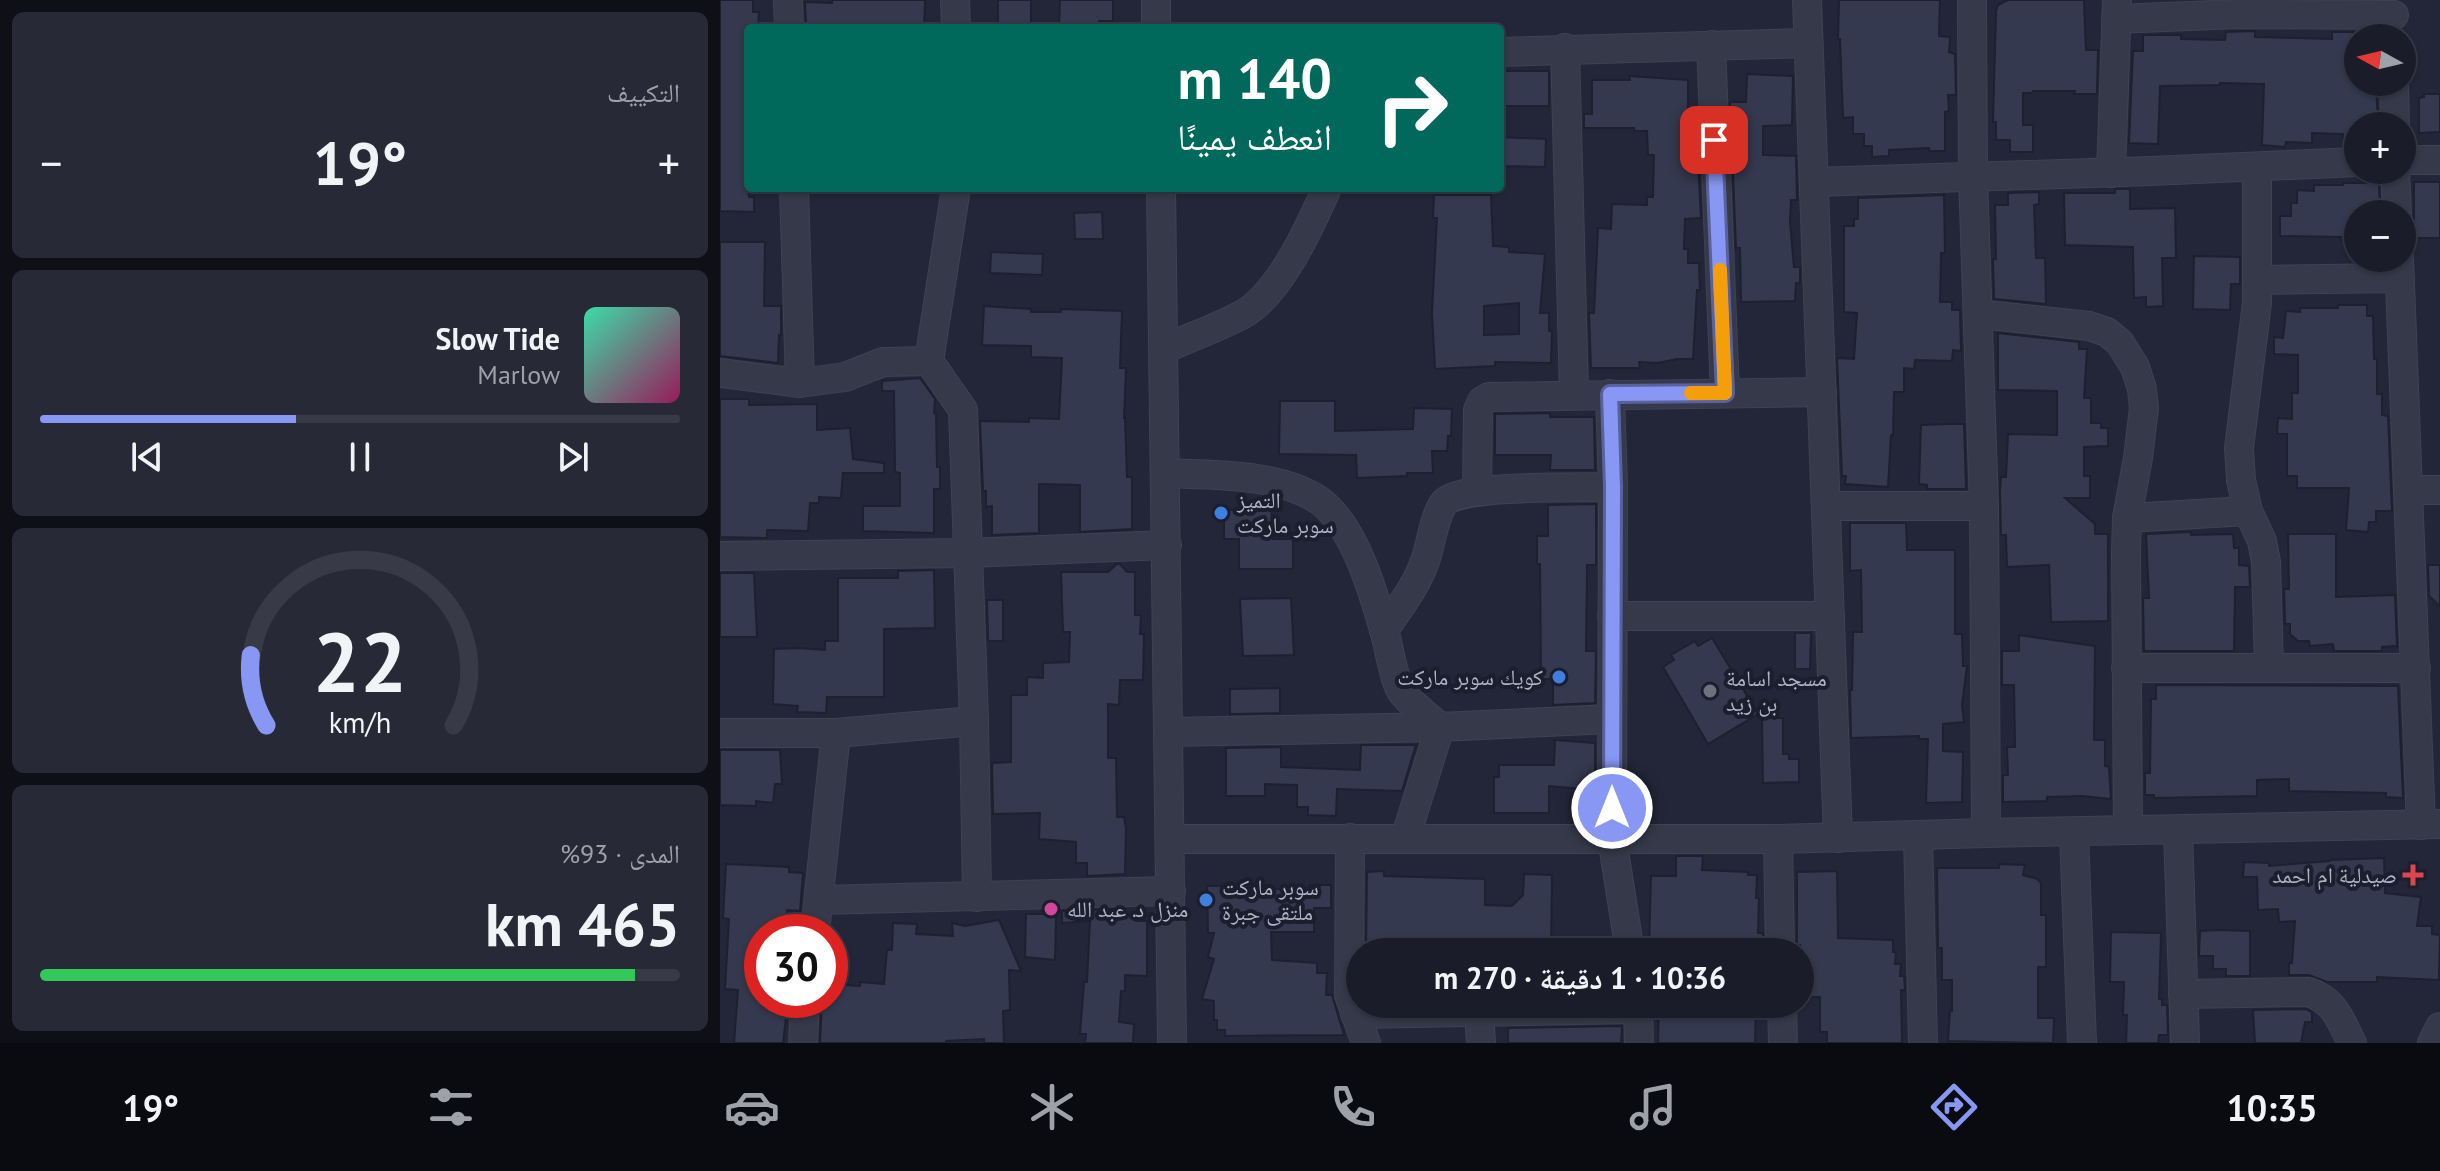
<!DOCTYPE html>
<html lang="ar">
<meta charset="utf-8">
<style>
:root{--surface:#1a1c2a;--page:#272936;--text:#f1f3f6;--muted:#9fa1a8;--line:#383a47;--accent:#8897f3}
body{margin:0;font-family:"PT Sans","Noto Naskh Arabic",sans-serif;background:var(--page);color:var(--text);direction:rtl;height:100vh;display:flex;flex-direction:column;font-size:30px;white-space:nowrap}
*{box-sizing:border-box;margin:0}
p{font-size:26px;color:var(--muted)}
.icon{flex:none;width:44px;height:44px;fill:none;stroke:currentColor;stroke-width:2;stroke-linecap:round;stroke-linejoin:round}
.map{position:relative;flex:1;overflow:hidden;direction:ltr}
.side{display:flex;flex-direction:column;gap:12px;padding:12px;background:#0e0f17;width:720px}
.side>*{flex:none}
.guide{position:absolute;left:24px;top:24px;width:760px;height:168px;border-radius:8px;box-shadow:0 2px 6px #0004,0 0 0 2px var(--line);direction:rtl;background:#00695c;color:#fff;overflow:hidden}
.needle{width:52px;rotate:278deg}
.buttons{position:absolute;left:1624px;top:24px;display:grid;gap:16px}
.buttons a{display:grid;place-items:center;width:72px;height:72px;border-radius:50%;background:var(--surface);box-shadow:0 2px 6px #0004,0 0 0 2px var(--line);font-size:40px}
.speed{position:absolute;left:24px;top:914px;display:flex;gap:16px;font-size:40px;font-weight:700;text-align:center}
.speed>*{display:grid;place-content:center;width:104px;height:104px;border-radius:50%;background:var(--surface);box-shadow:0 2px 6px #0004,0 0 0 2px var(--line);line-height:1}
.speed .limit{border:12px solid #d22;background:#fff;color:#111}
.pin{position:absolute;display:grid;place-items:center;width:68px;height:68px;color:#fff;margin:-34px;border-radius:16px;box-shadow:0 4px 12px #0006}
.me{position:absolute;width:88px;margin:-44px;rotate:0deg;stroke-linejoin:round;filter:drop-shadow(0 0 6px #0008)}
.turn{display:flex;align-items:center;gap:28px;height:168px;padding:0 40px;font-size:36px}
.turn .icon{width:104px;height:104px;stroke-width:2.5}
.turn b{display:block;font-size:56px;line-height:68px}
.big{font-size:60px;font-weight:800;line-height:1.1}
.side .card{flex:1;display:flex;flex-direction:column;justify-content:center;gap:12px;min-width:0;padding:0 28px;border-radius:12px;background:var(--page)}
.side .dial{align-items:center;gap:0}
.dial svg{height:208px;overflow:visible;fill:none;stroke:var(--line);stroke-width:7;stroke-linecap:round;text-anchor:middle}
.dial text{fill:var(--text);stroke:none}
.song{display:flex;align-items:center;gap:24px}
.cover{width:96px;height:96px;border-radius:12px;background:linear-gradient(135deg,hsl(160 70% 55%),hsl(330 70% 35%))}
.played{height:8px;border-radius:4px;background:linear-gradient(90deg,var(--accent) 40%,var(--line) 40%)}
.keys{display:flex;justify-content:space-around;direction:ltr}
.heat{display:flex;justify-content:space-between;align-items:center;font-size:44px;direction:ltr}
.charge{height:12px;border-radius:6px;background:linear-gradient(90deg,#34c759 93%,var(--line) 0)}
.trip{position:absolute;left:626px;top:938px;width:468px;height:80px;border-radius:40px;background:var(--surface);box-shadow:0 2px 6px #0004,0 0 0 2px var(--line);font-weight:800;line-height:80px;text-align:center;direction:rtl}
.menu{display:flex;height:128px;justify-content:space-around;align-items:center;background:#0a0b11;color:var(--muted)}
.menu .icon{width:56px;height:56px}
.menu .selected{color:var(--accent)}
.menu b{font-size:36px;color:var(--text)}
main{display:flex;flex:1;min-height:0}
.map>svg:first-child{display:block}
.building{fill:#34394f;stroke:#1d202f;stroke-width:2;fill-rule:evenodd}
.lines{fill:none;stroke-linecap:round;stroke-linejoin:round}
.minor-casing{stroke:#3f4252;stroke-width:30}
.minor{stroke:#363949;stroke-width:28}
.route-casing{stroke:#58629e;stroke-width:20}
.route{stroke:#8897f3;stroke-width:14}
.slow{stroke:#f59e0b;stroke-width:14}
.shop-dot{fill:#3f7fe0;stroke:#1b1e2d;stroke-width:3}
.worship-dot{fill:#6b7280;stroke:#1b1e2d;stroke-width:3}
.health-dot{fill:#e0444e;stroke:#1b1e2d;stroke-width:3}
.hotel-dot{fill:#d1479c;stroke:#1b1e2d;stroke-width:3}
.labels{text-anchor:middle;stroke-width:8;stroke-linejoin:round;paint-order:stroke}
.poi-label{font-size:22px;fill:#b1b3c5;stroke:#1b1e2d;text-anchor:start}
</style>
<main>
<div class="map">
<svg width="1720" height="1043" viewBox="0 0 1720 1043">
<rect width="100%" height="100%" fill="#222638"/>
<!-- building -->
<g class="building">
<path d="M0,0h33v12h6l-1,16h-10v160l1,9h5v15l-34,-1z"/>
<path d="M112,0h93l-1,28h-106v-3l-12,-1 -1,-22 27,1z"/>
<rect x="278" y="0" width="33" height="28"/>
<path d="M340,0h53v21h-14v7h-40z"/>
<path d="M1119,0h101l-1,36 11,1 -1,15 6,2 1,41h-8l1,16 -4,1v39h-16v-3l-40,2v6l-17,1v-11h-8v-12h-11v-17l-10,1 -3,-79h-2z"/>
<path d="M1288,0h76l2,50h12l-1,44h-23l1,-3h-42l-1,2h-9v32h10v27h-23v-12h-14v-18h-3l3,-111 2,-6z"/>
<path d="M1535,31v6l77,2v-7h37v6h-11v44h5l-1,6h14l2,32 -4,-1v7h-16v16h-15v-8l-31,-1v10l-26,-1 -1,5 -23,-2 2,-61 -44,-1v2l-60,1 -2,58 -29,-1 4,-92h10v-16h38v4l44,1 1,-8z"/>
<rect x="781" y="71" width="48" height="35"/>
<path d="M1027,74l46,2 -1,49 -29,1v29l33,1 1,44h-6l-1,22 4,45h6v16h-4l-1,18 -54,1 -1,-54h-4l-6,-146h16z"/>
<path d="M909,76l59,4v40h8l5,98 -16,1 -1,30h4v14h11l1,27h-3l-4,69h-16l-19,4 -19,-1 1,6h-49l-2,-55h5l4,-85 13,1 1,-25 35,1v-8h6l1,-42h-6l-1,-24h-13v-3h-50v-14h8v-34h38z"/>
<path d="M1704,94h16v38l-21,1v-35l5,-1z"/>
<path d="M780,137l46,2 -1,28 -45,-1z"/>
<rect x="1694" y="182" width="26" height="56"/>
<path d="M1623,183h36l1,31h-22v26h-16v-3l-62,-1v-20h11v-13h6v-13l17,1v-6h29z"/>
<path d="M1395,189h15v20l45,-1 1,50h-14l1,48 -17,1v-10l-12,1 -1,-51 -68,-2 -1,-52h51z"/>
<path d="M1319,192v12l-5,1 2,53h9l1,46 -52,-5 -1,-40h3l-1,-54h13v-12z"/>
<path d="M714,195h57l2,51 16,1v5l36,2 -5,59h9v18h3l-1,32 -56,-1v4l-60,3 -3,-56 5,-95h-4zM799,303v31l-35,1v-29z"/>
<path d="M1224,195l1,58h-4l-1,49h12v8h8l1,41 -8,-1 -1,11 -37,-1 -1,9 -10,-1v24h-10l-1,44 -2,-1 -3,52 -43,-3 1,-8h-4l-5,-118 17,1 3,-46 -13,-1v-86h10v-7h4v-21z"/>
<path d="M382,212l1,27h-28l-1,-26z"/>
<path d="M0,242h45l-1,64h17v29h-2l-1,28 -58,-7z"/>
<path d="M271,252l52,2 -1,21 -52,-2z"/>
<path d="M1474,256l46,1v27h-9l-1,26 -37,-1z"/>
<path d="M1618,305h29v11h6l1,43h3v35h5v21l6,1 4,95h-16v11h-7l-1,10 -22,-2 3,-42h-52v-12h-10v-42h-10l1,-16 14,1v-26h6v-38l-24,-1v-17l9,1 3,-27 14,1v-4h38z"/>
<path d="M264,306l47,3v3h30v-3l61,2 -2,57h6l-2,50h1l2,59h5v52l-52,3v-47l-41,-1v49l-47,2v-29l-6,1v-16h-3l-3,-70 49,1v-4l30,1 3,-61 -31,-1v-11l-49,-1z"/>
<path d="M1278,333l81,9v7h8l-3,49h7v25h10v5h7v18l-24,1v29h6v22h-25l30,26v10h13v87l-57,1 -2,-57 -42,2 -1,-32h-5l-1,-44 1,-14h5l2,-43 49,1v-44l-59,-1z"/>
<path d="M200,378l15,21 -1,14h2l1,54h3v22h-6v44l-71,-2v-25h37v-33l-5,-1 -1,-81h-12v-10z"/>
<path d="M0,399h29v6l68,-1v26l33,-2 3,31 31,4v10h-41l-2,25 -22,-1v6h-9l-2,28 -41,-1v8l-47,-1z"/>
<path d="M560,401h55v30l78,-2 1,-21 38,1 -1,27h-3l-1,15h-15l1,22h-26v3l-50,2 -1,-23 -77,-1z"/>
<path d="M830,413v4h44l1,53h-45l1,-15h-56v-41z"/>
<path d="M1229,424h15l2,65h-39v-4l-8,-1 2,-59z"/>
<path d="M876,504v61h-9l-1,86h10l-1,52 -42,2v-26h-12l-1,-115h-3v-28h11v-31z"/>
<path d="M531,505h20l2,34h20v30h-54v-30h-15v-29h27z"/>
<path d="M1130,523h56l1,27h48v84h7l1,32h4l-5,39 2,17 -21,2v27l20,1 -1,50 -36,1 2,-64h-9v-3l-68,2 -1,-48h2l1,-58h9l-1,-62 -11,1z"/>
<path d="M1471,532v3l42,-1 1,14h5v17l10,1 1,21h-15l-1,64h-90l-1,-53h6l-3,-64z"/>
<path d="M1568,534h48v63l59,-2 2,51 -15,1v4h-48l-1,-7 -23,2 -1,-5h-11l-8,-7v-10h-5l-1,-35h5z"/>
<path d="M397,564h3l7,8h8v43h6l-1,19h4l-1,46h-23l-1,25 -11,-1v54h8l1,59h7l2,11 -1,46 -38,2v-13h-11v-21l-37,-3 1,-26 -47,1 -1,-51 19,-1v-67h16v-18l16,1v-15l26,-1 1,-30h-7l-2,-60h47z"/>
<path d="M1708,565h12v41l-11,-10z"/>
<path d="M214,570l1,58 -51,1v68h-57l-1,16 -29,-1 1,-6 -25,-2 1,-55 24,-1 27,2v-9h13v-63h60v-7z"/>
<path d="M0,573h34l3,64h-37z"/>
<path d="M571,598l3,57 -51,1 -3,-57z"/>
<path d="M267,600h16v41h-15z"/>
<path d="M1075,633h16l-1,36h-15z"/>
<path d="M1299,635l76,11 -1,94h11v26l4,1 2,32 -29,-3 -35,1v4l-44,1v-27h5l-1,-28h8l-1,-62h-12v-34h17z"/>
<path d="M992,638l46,76 -50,30 -45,-77 11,-7 -3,-5 24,-14 3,5z"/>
<path d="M1436,685l242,1 5,112 -17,-1v-4l-97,-2v-12l-32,1v16l-103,2v-3h-9v-22h5l1,-74h5z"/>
<path d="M560,688v25l-50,1v-25z"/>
<path d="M1042,718h21v36h6v5h10v23l-36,1z"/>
<path d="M835,740l40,3v47l-46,-4v27h-55v-36h5v-12h55z"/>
<path d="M641,745h55l-14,46 -65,-2 -1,27 -28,-1v-8h-11v-22l-32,-1v12h-39v-48l55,-1v20l79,3z"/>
<path d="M0,750h60l2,34h-7l-2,19 -17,-2v5l-36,-1z"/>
<path d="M956,856h27l-1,14 46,2v3h9l-1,23h3l-1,35h5v19l-114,-1 2,-75h25z"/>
<path d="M1664,858l1,35 36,4 -4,29h15v8l8,1 -1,45 -62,-3v5h-50l-18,-7h-20v-12h3l3,-42 -16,1 -1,-13 -20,1 -1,-33h-14l1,-15 25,1v3l61,-5v-1z"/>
<path d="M6,864l63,3v5l14,1 -3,38 -13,-1 -1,19h-5v3h-19l-4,66 30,2 -5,43h-49l4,-53 -13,-1 4,-70 -6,-1z"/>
<path d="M1279,864l26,1 -2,10 14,4 4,4v32h5v52h-8v51h16l-1,25 -105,-2 2,-31 2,1v-31h-10v-32h-4l-1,-80h62z"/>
<path d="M664,871v5l101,3v26l27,1 11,-11 1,-21 28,1 -1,77h-185l1,-80z"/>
<path d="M1117,871l1,67 55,2v12h3l-1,12h6l-1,12h4l1,14h-4l1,53h-75v-11h-7v-35h-20v-52h-3v-73z"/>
<path d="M550,885v4h39v-4h22v23h-17v24h-43l1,28 45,3v10h10l-1,22h6l12,40 -119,1v-6h-8v-10h-3v-19l-12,-2 12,-40 -6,-2 6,-24h-6l-1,-47z"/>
<path d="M404,909v7h12v5h11v55l-22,-1v16h-4l-2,31 15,2 -1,19h-48l1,-9h-6l4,-52h3l3,-61 -28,2v-12z"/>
<path d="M306,914h30l-1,46 -30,-3z"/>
<path d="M279,920l22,51 -12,-1 1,40 -7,1 1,32h-20v-4l-38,2v2h-126l2,-43h8v-16l30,2v-4l24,2 3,-34h5l1,-27 24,1 -1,10 37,2 -1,-13 13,3z"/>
<path d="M1498,930l32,1v45h-24v-7h-13v-13h-14l1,-25z"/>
<path d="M1391,932l50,1 -2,66h3v6h5l1,30h-9l-1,8h-32l1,-28h-4l1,-33h-14z"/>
<path d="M939,1004h97l-1,39h-97z"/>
<path d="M1586,1009l6,3v10h-7l-4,21h-46l-2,-33z"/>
<path d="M902,1026l-1,17h-113v-15z"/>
</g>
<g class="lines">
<defs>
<g id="minor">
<path d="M68,0l1,28"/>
<path d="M235,0l1,28"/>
<path d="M436,0v28"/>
<path d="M1087,0l31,838"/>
<path d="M1252,0l1,176 11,330 2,327"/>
<path d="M1396,19l122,-5 156,1"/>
<path d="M991,45l14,348"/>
<path d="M845,48l9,347"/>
<path d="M780,52l308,-9"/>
<path d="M1674,82l1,44"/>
<path d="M1682,160h38"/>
<path d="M1537,167v136l-18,145 2,32 7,31 14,30 4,21 3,105"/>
<path d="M1675,170l2,44"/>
<path d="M1391,173l6,-172"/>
<path d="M1094,182l337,-11 207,-9"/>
<path d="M74,188l6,195"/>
<path d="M236,188l-27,173 34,49 11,311 3,176"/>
<path d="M441,188l11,855"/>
<path d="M1679,258l22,567"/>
<path d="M1538,280l142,-2"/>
<path d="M1259,314l110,12 18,6 13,11 15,24 7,22 2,19 -6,50 -11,60 -1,33 2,279"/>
<path d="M444,349c27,-12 56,-22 81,-36 36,-22 65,-87 82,-125"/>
<path d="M0,373l80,10 45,-6 38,-15 46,-1"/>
<path d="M890,394l3,93 -1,351 18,114"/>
<path d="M446,473c46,2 114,0 154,28 34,25 53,90 64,129 5,16 9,46 16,59 5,10 30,29 40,38l-35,112"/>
<path d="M1688,490h32"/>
<path d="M757,491l1,-81 4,-9 7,-4 333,-5"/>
<path d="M1106,506h158"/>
<path d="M1407,518l121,-7"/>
<path d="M0,556l249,-3 198,-8"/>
<path d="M892,616h218"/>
<path d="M664,630c15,-22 32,-43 41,-69 6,-16 9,-45 19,-58 14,-19 141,-15 169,-16"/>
<path d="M1406,668h290"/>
<path d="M450,732l270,-5 171,-8"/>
<path d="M0,733h116l138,-12"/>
<path d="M1458,830l7,213"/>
<path d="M1354,833l8,210"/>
<path d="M1198,835l5,208"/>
<path d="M630,838l-1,157 17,48"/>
<path d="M450,839h608l208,-6 454,-9"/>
<path d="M1058,839l2,113"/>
<path d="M100,900l351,-9"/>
<path d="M95,932l21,-199"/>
<path d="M1463,994l126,-2c26,9 31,28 43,51"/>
<path d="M918,1004l1,39"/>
<path d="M1062,1004l1,39"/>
<path d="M759,1013l2,30"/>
<path d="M635,1014l283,-5"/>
<path d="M83,1043l2,-43"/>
<path d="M1712,1043l8,-16"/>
</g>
</defs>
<!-- minor casing -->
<use href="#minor" class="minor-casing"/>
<!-- minor -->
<use href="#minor" class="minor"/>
</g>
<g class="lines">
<defs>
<path id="route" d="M892,808l1,-321 -3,-93 115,-1 -11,-253"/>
</defs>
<!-- route casing -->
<use href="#route" class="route-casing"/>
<!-- route -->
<use href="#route" class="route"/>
<!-- slow -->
<path class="slow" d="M971,393h34l-5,-123"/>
</g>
<!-- markers -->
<g class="shop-dot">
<circle cx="501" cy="513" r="8"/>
<circle cx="839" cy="677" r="8"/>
<circle cx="486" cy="900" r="8"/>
</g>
<circle class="worship-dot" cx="990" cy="691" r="8"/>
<path class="health-dot" d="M1689 863h8v8h8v8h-8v8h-8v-8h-8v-8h8z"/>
<circle class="hotel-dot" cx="331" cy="909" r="8"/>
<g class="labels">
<!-- poi labels -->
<g class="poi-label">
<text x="517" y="508">التميز<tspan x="517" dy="25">سوبر ماركت</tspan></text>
<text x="823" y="685" text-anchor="end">كويك سوبر ماركت</text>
<text x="1006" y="686">مسجد اسامة<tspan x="1006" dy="25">بن زيد</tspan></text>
<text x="1677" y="883" text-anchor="end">صيدلية ام احمد</text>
<text x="502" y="895">سوبر ماركت<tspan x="502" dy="25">ملتقى جبرة</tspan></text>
<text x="347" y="917">منزل د. عبد الله</text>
</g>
</g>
</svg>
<div class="buttons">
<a><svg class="needle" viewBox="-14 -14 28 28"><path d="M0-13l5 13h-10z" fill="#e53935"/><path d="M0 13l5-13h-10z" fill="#9fa1a8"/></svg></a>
<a>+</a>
<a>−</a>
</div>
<div class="speed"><div class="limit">30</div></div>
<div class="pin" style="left:994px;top:140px;background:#d93025"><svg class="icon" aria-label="arrive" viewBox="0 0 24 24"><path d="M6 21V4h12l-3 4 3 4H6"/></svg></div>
<svg class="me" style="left:892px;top:808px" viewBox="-20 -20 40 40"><circle r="17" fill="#8897f3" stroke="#fff" stroke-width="3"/><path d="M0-11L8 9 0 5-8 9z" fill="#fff"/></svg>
<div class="trip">10:36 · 1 دقيقة · 270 m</div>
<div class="guide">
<div class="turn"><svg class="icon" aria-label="right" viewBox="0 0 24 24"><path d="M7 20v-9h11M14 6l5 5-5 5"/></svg><div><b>140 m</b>انعطف يمينًا</div></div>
</div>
</div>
<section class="side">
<div class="card"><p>التكييف</p>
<div class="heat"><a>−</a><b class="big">19°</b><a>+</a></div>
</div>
<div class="card">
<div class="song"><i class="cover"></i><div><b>Slow Tide</b><p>Marlow</p></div></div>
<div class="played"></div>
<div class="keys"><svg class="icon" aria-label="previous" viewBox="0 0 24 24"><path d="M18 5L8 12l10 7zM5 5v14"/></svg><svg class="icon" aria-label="pause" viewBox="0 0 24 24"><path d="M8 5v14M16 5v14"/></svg><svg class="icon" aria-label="next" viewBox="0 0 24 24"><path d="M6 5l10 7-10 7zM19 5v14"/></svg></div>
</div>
<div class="card dial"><svg viewBox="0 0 100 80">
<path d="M14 69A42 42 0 1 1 86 69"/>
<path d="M14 69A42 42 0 0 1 8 42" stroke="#8897f3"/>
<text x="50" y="56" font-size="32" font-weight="700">22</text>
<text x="50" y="72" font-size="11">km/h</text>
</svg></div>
<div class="card"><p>المدى · 93%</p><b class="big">465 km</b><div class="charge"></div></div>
</section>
</main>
<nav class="menu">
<b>10:35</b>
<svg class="icon selected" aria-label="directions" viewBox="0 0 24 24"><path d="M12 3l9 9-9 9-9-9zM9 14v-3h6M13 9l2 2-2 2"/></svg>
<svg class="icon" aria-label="music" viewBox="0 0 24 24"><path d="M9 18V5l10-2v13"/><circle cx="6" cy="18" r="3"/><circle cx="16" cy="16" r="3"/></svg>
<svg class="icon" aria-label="phone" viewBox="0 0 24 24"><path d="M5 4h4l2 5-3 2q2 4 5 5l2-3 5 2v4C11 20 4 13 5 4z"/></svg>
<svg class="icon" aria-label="climate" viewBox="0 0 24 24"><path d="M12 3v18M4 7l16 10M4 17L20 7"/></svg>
<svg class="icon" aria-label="car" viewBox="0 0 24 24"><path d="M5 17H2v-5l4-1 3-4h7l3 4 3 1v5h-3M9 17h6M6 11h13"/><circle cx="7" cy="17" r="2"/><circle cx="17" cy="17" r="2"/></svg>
<svg class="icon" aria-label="filters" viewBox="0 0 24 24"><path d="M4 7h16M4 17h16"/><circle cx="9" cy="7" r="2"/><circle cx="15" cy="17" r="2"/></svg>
<b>19°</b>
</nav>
